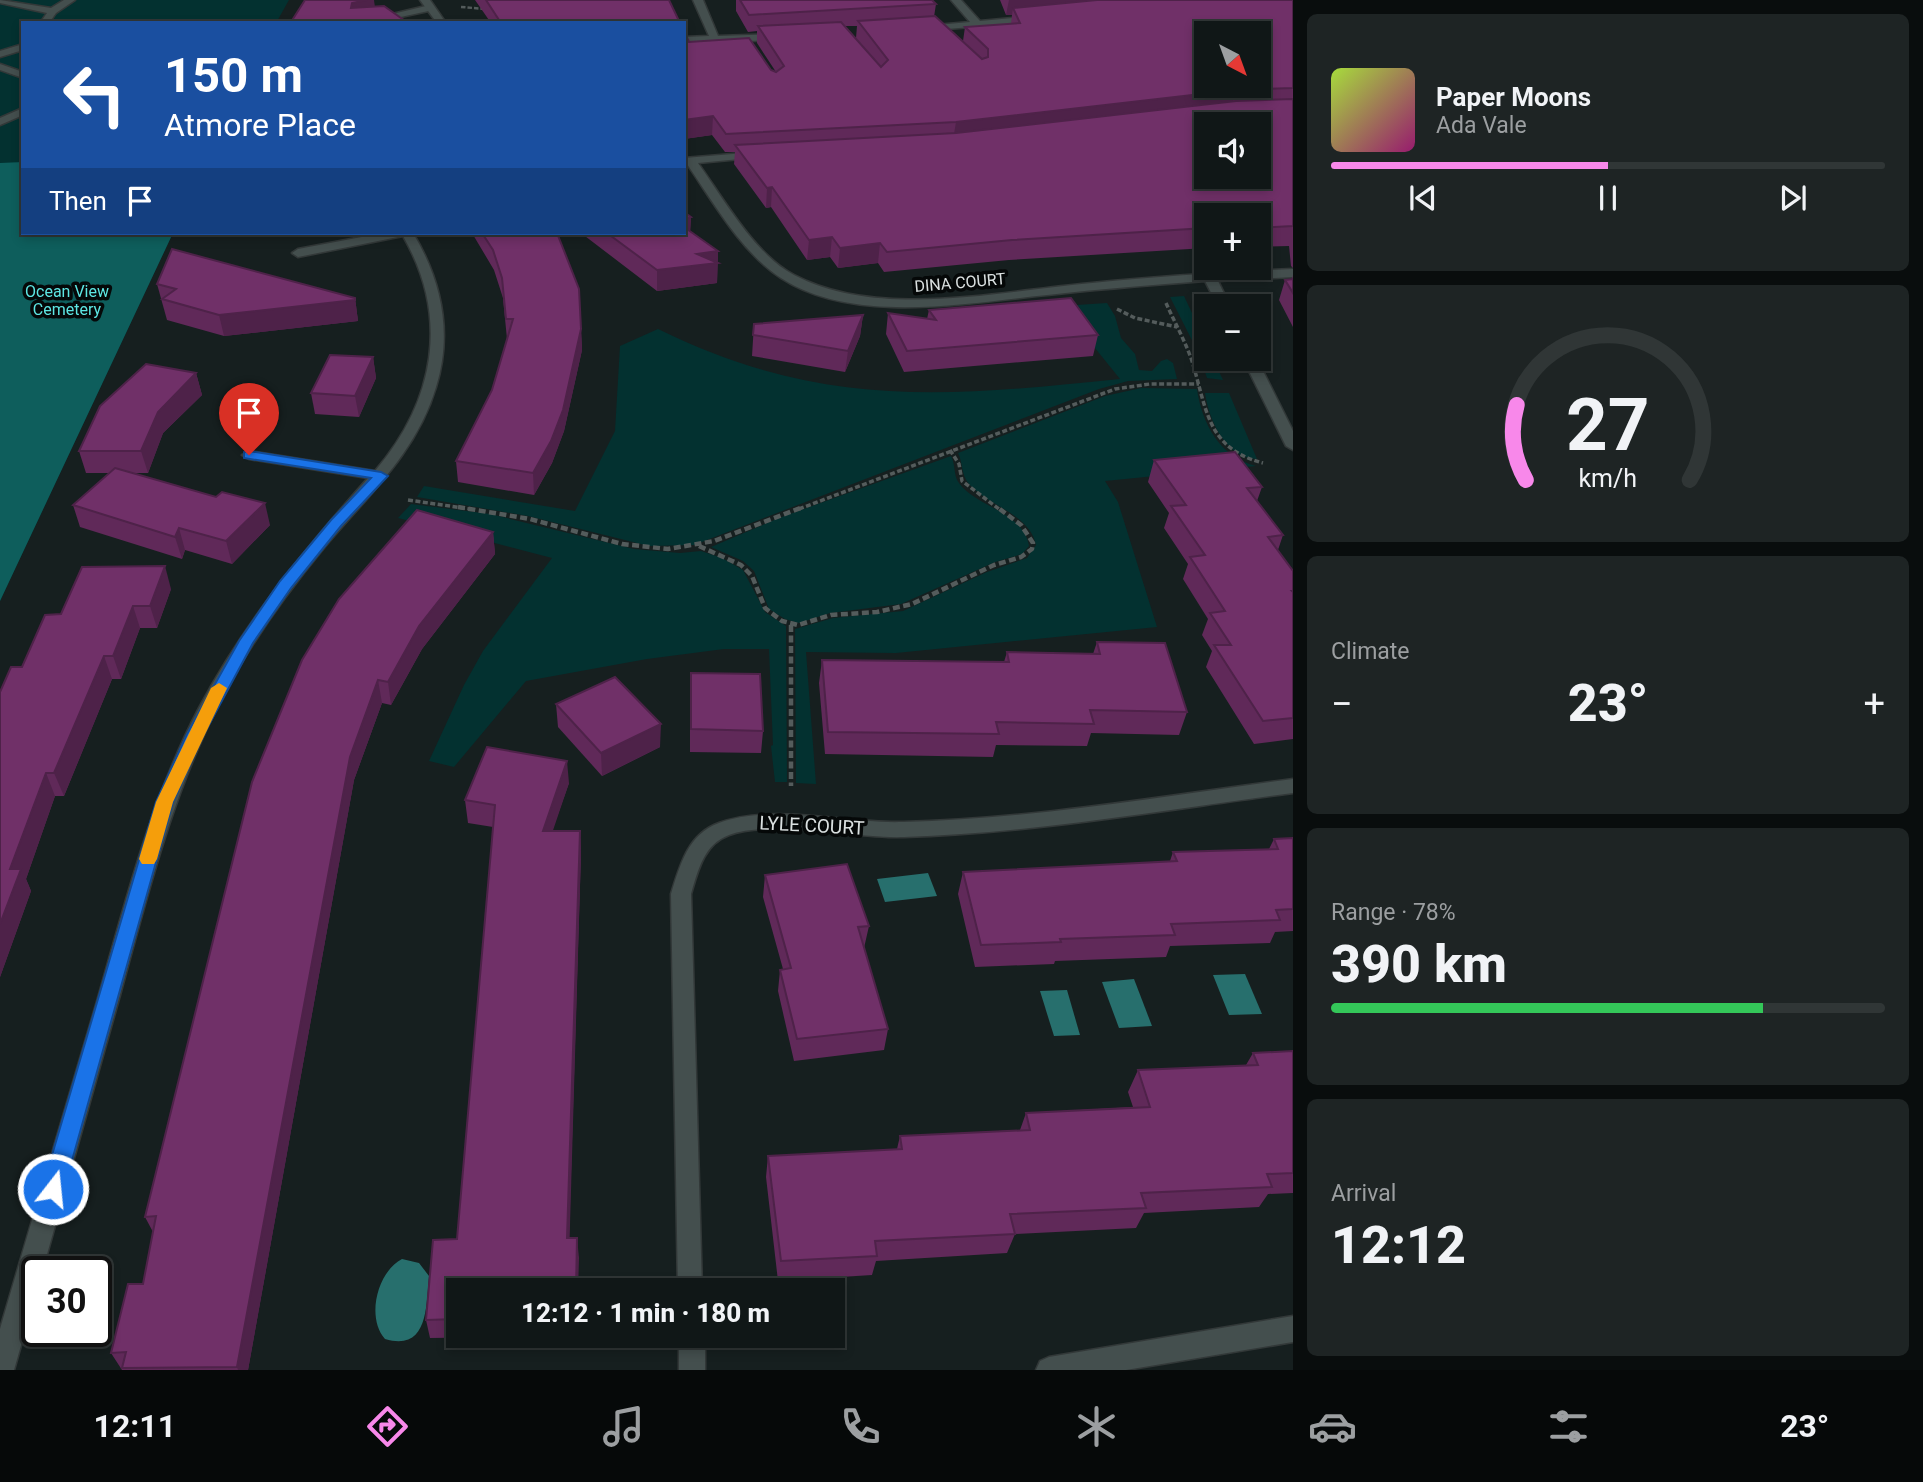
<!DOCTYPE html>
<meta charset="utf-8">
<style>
:root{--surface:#101717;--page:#1e2424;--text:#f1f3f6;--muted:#9c9fa1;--line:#303636;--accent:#f888ea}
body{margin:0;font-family:Roboto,sans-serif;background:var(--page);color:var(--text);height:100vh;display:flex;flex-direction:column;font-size:26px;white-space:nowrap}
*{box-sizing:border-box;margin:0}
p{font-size:23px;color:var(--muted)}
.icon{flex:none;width:38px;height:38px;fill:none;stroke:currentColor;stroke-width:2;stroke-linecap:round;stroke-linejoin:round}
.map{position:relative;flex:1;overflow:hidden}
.details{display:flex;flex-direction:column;gap:14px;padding:14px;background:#090d0d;width:630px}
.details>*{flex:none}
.banner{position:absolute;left:21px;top:21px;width:665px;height:214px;border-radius:0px;box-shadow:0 4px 10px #0003,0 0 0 2px var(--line);background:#1a4fa0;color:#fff;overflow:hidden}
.needle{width:46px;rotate:139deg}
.controls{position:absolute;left:1194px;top:21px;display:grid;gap:14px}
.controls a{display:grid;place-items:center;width:77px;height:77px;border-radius:0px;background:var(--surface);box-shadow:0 4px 10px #0003,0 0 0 2px var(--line);font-size:35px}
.speed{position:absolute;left:21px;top:1256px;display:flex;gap:14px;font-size:35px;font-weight:700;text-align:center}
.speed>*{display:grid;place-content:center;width:91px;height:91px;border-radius:50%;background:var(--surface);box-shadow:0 4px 10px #0003,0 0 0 2px var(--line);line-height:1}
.speed .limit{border:4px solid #111;border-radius:10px;background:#fff;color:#111}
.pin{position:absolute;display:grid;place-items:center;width:60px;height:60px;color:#fff;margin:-72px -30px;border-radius:50% 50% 50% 0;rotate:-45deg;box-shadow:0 0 7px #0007}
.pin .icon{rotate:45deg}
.me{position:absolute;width:77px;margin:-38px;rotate:16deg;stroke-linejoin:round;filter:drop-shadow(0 0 5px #0008)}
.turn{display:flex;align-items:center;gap:24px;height:147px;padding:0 28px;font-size:32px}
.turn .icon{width:91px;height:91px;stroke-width:2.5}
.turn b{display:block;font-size:49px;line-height:60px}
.then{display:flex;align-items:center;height:66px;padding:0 28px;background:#0003;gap:14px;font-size:26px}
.big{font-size:52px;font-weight:800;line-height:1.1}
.details .tile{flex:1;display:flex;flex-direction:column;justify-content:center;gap:10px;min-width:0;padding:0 24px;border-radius:10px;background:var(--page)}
.details .dial{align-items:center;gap:0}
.dial svg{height:182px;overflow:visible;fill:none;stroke:var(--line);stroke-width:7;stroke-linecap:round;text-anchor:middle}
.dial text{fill:var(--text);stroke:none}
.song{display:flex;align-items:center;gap:21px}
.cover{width:84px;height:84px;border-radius:10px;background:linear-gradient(135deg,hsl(80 70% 55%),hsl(320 70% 35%))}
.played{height:7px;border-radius:4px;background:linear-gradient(90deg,var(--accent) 50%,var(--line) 50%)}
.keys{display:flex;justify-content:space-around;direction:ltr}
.heat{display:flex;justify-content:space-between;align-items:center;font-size:38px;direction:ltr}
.charge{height:10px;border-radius:5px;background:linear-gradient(90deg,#34c759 78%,var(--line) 0)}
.trip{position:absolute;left:446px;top:1278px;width:399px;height:70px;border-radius:0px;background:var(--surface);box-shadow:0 4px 10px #0003,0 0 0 2px var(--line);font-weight:800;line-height:70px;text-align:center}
.dock{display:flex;height:112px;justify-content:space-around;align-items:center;background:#060909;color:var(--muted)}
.dock .icon{width:49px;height:49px}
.dock .current{color:var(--accent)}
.dock b{font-size:32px;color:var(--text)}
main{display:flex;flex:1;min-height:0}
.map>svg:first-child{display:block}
.green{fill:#033130}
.forest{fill:#0e5e5c}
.water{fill:#276f6d}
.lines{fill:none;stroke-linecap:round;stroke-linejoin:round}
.service-casing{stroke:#323838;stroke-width:3}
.minor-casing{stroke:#323838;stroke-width:3}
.path-far2{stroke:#545c5c;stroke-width:2.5;stroke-dasharray:4.5 2;stroke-linecap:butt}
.path-far1{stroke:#545c5c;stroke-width:3.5;stroke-dasharray:5 2.5;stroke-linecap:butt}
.path{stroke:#545c5c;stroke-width:4.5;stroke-dasharray:7 3.5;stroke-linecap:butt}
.service{fill:#444f4e;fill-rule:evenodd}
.minor{fill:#444f4e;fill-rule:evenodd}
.wall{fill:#602959;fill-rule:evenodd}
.shaded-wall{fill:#4e2249}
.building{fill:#703068;stroke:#4e2249;stroke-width:2;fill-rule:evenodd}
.route{fill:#1a73e8;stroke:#114b97;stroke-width:2}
.slow{fill:#f59e0b}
.labels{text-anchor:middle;stroke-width:7;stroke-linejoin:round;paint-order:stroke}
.far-street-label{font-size:16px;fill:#dae0e0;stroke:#050808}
.far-park-label{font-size:16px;fill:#5de6e3;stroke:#050808}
.street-label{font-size:19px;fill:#dae0e0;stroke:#050808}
</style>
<main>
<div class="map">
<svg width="1293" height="1370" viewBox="0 0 1293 1370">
<rect width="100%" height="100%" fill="#161f1f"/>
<!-- green -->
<g class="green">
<path d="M0,0h289l-13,23h-253v210h150l-173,368z"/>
<path d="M1184,296l22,47v16h7l10,21 -16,-2 -8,-24 -29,-57z"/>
<path d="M1107,303l8,13 6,22 14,16 4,16 13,1 9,-10 6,-2 6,4 4,16 -49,2 -29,8 -405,156 -45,1 -121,-30 -111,-19 7,-11 151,25 40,-80 5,-85 38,-17c163,80 287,68 462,50l-59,-73z"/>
<path d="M1141,388l56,1c5,35 23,68 59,77l-151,15 13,21 39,125 -261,26 -90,-1 10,132 -20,-1 -1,-154 38,-11 70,-7 84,-39 40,-14 9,-13c-6,-31 -48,-39 -67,-61 -8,-9 -6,-21 -11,-31l147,-57z"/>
<path d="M1205,393h24l28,66c-31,-1 -48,-38 -52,-66z"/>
<path d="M951,456c5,9 2,19 8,27 17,24 65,29 70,63l-7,8 -27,8 -94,42 -71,9 -31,10 -14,-4 -16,-10 -15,-38 -11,-10 -32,-14 68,-29z"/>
<path d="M411,504l79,10 144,35 46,4 21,-2 21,7 21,12 22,42 21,14 1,156h-12l-4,-36 2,-1 -4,-96h-45l-77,10 -121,22 -72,86 -25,-6 35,-76 19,-34 69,-93 -154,-40z"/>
</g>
<!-- forest -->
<path class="forest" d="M23,162v71h150l-173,368v-438z"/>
<!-- water -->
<g class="water">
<path d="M928,873l9,23 -52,6 -8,-23z"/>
<path d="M1245,974l17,40 -33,1 -16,-40z"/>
<path d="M1134,979l18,47 -33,2 -17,-46z"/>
<path d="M1067,990l13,45 -26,1 -14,-45z"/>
<path d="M402,1259l17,4 10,13c-3,29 0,76 -44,63 -19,-21 -8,-67 17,-80z"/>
</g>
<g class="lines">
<defs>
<g id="service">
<path d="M0,0l51,8 13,-8h11l-19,13 -7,10h-9l7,-10 -47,-10z"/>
<path d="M430,5l5,3 -2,2 -60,13h-18z"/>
<path d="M23,44v6l-23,7v-6z"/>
<path d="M0,64l23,8v6l-23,-8z"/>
<path d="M23,108v7l-23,10v-7z"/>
</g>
<g id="minor">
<path d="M420,0h10l16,23h-9z"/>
<path d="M693,0h10l15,36 61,-2 5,3 -5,3 -95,3v-6l25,-1z"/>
<path d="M951,0h10l19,21 54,-5 5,3 -5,3 -112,9 -2,-2 5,-3 45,-4z"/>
<path d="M757,152l4,1v4l-63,6c25,35 57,92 96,112 86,45 206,16 298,8 68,-7 134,-11 201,-14v8l-75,4 12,25h-12l-13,-25c-53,4 -105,8 -158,14 -80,8 -194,30 -266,-17 -40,-26 -67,-75 -94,-114h-3v-6z"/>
<path d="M383,233h30c28,47 40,99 23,154 -20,67 -69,109 -113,162 -38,46 -73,95 -100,147 -50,94 -75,197 -103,299 -26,93 -52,185 -78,277h-5v17l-23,81h-14v-41c32,-110 65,-220 98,-331 28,-98 53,-199 101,-290 45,-85 105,-158 169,-230l-119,-19 -7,-4 7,-4 126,20c60,-70 75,-154 28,-235l-105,21 -6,-4 6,-4z"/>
<path d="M1243,359h14l36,72v19l-7,-4z"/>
<path d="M1293,779v14c-129,17 -259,40 -389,44 -47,2 -134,-18 -175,-2 -25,9 -31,35 -38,59l11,396h-24l-7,-396c9,-29 17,-60 48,-71 55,-20 126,1 184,-1 131,-3 261,-26 390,-43z"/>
<path d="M1293,1316v26l-167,28h-90l4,-9 9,-4z"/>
<rect x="679" y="1335" width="26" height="35"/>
</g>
</defs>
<!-- service casing -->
<use href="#service" class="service-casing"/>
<!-- minor casing -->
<use href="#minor" class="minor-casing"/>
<!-- path-far2 -->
<path class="path-far2" d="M461,7l25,2"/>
<!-- path-far1 -->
<g class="path-far1">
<path d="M1166,303c8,18 18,36 25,55 16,49 14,90 72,105"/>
<path d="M1117,309l18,9 42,9"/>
<path d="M950,450l9,14 3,17 37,28"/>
<path d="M408,500l62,9"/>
<path d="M799,509l316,-120 35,-5h49"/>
</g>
<!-- path -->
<g class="path">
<path d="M458,507l72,12 92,25 46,5 46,-8 89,-34"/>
<path d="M699,546l42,19 11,11 13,32 17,13 16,4 33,-10 46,-3 35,-8 82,-39 27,-8 11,-8 1,-6 -12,-18 -24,-18"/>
<path d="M791,625v161"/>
</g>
<!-- service -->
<use href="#service" class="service"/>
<!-- minor -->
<use href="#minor" class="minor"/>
</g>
<!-- wall -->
<g class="wall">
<path d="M475,0h194l11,23h-189z"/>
<path d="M736,0h196l4,4 -2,13 29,24 2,-14 46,-3 1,-9h-6l-6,-15h293v268l-2,-2 -2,-20 -31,1v-32h-52v33l-197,12 -125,12 -6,-9 -40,5 -8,-11 -23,3 -36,-53 -5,1 -32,-44 1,-12h-10l-13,-17 -28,4v-108l5,11 87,30 -19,-29v-12l-9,1 -12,-21zM845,26h12l-1,12z"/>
<path d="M691,217l-1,14 28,20 -1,32 -60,8 -76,-58h103z"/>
<path d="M472,233h85l24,96 1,21 -18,81 -12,32 -18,32 -76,-13 -2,-21 36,-71 15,-51 -4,-41 -9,-28z"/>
<path d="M1293,275v52l-14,-27 6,-20 7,-1z"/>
<path d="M157,284l198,14 3,23 -134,15 -57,-16z"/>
<path d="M929,310l169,25 -5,21 -189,16 -18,-38 2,-21 39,6z"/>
<path d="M863,315l-3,21 -15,36 -93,-16 2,-32z"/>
<path d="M373,357l3,21 -17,39 -44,-3 -4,-21z"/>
<path d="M196,373l6,22 -39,38 -15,40h-16l138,52 -38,39 -47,-14 -3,9 -102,-32 -7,-22 37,-32h-24l-7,-22z"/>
<path d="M1154,460l108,27 -5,14 26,34 -5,15 15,21v168l-39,5 -48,-77 6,-16 -10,-16 6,-16 -25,-40 5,-15 -24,-36 5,-15 -21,-31z"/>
<path d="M493,532l2,22 -73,95 -31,56 -9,-2 -28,77 -106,590h-126l-11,-17 32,-69 10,-52 -8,-15 107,-435z"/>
<path d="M171,589l-14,39h-17l-19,51h-9l-48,117h-9l-29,83 5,12 -31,86v-285l22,-25 39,-53z"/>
<path d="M1097,642l90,70 -8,23 -88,-2 -4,13 -91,-1 -3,12 -168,-3 -6,-71 3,-23 182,2 3,-10 86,2z"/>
<path d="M690,696l73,35 -2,22 -71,-1z"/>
<path d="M556,704l104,43 -58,29 -44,-49z"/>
<path d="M569,783l-17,48h28l1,22 -12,385 10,20 -121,32v45l119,1 -147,2 -4,-18 31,-81 36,-412 -25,-4 -3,-23z"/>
<path d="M1293,838v93l-18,1 -5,11 -100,3 -4,11 -111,4 -1,3 -79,3 -17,-73 5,-22 207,-11 3,-9 96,-3 5,-10z"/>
<path d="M765,875l104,51 -5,22 24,81 -4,21 -90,11 -16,-70 2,-21 3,-1 -20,-72z"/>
<path d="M1293,1051v142l-25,1 -9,13 -115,6 -8,15 -121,6 -8,19 -131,8 -4,14 -94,6 -12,-104 2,-21 129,-7 3,-13 120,-6 6,-17 107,-6 -5,-15 10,-22 108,-5 7,-12z"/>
</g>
<!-- shaded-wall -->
<g class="shaded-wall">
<path d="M367,0h7l2,15 -25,-7 1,-5z"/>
<path d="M1009,0h95l-91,8 -1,7h-6z"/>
<path d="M1236,90l-5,18 -278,32 3,-18z"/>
<path d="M713,116l-1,19 -28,4v-19z"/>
<path d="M772,187l-1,20 -5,1 1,-20z"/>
<path d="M691,217l-1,20 -6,-4v-14z"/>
<path d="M832,237l-2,20 -23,3 2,-20z"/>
<path d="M880,243l-2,20 -40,5 2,-20z"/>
<path d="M718,251l-1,32 -60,8v-21l40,-16z"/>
<path d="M355,298l3,23 -134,15 -5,-21z"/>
<path d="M863,315l-3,21 -15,36 3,-21z"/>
<path d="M581,329l1,21 -18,81 -12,32 -18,32 -1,-22z"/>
<path d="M373,357l3,21 -17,39 -4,-21z"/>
<path d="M196,373l6,22 -39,38 -15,40 -7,-22 17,-39z"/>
<path d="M265,503l5,22 -38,39 -6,-23z"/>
<path d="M179,528l6,22 -3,9 -7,-22z"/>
<path d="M493,532l2,22 -73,95 -31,56 -3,-23 31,-56z"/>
<path d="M165,566l6,23 -14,39 -7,-22z"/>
<path d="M133,606l7,22 -19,51 -8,-23z"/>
<path d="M104,656l8,23 -48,117 -10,-23z"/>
<path d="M378,680l4,23 -28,77 -106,590h-10l-1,-3 113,-610z"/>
<path d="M661,724l-1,23 -58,29 -1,-23z"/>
<path d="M567,761l2,22 -24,71 -2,-23z"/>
<path d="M46,773l9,23 -29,83 5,12 -31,86v-53l10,-55z"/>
<path d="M580,831l1,22 -12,405 -2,-20z"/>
<path d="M577,1238l2,20 -1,32h-2z"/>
</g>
<!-- building -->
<g class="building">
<path d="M305,0h62l-15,3 -1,5 33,-2 24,17 -117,-1z"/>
<path d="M486,0h183l11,23h-179z"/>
<path d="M740,0h192l4,4 -187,11z"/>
<path d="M1097,0h196v88l-57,2 -280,32 -230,12 -13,-18 -29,4v-89l5,11 60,-4 22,32 5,2 8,-6 -26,-40 83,-4 40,45 7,-7 -30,-39 77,-5 47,43 6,-2v-8l-23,-22 55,-4 -7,-15zM1206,33h52v53h-52z"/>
<path d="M1293,99v127l-35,2v-13h-52v13l-194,12 -125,12 -7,-9 -40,5 -8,-11 -23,3 -37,-53 -5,1 -32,-43 221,-12 280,-32zM1206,124h52v53h-52z"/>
<path d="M684,212l7,5 -7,2z"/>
<path d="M684,227l34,24 -21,3 21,9 -61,7 -50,-37h77z"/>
<path d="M482,233h75l22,56 2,40 -18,81 -12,31 -18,32 -77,-12 36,-71 21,-71h-7l-4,-41 -9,-28z"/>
<path d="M172,249l183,49v2l-136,15 -57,-16 14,-10 -19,-5z"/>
<path d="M1293,279v14l-8,-13z"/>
<path d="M1071,298l27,37 -191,16 -19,-38 48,7 -7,-10z"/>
<path d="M863,315l-15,36 -95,-16 1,-11z"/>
<path d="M330,355l43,2 -18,39 -44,-3z"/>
<path d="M146,364l50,9 -38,39 -17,39h-62l21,-45z"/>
<path d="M1235,452l27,35 -15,1 36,47 -15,2 25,34v20h-1l1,1v126l-30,3 -49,-76h17l-21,-32 15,-2 -35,-54 15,-2 -34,-49 15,-1 -32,-45z"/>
<path d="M115,468l101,29 6,-5 43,11 -39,38 -47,-13 -4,9 -102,-32z"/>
<path d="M417,510l76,22 -74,94 -31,56 -10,-2 -28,77 -113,610 -115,1 4,-16 -15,1 17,-69h15l13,-68 -11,1 107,-435 50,-122 37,-61z"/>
<path d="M165,566l-15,40h-17l-20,50h-9l-50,117h-8l-36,96h11l-21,55v-232l11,-25h11l23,-52 16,-1 21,-47z"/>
<path d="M1097,642l68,1 22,69 -97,-2 4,14 -98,-2 3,12 -171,-2 -6,-72 187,2 -2,-10 93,2z"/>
<path d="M691,673l69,1 3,57 -72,-2z"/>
<path d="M615,677l46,47 -60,29 -45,-49z"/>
<path d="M487,747l80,14 -24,70h37l-13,407h10l-1,52h-118v29l-32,1 7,-80 24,-1 38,-434 -30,-5z"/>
<path d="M1293,838v71l-17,1 4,10 -109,4 4,11 -115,4 1,3 -80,3 -18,-73 214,-11 -4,-9 105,-3 -4,-10z"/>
<path d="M847,864l22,62 -11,1 30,102 -91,10 -17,-69 11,-2 -26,-93z"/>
<path d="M1293,1051v122l-26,1 5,13 -131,6 5,15 -136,6 5,20 -140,7 2,15 -96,5 -13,-105 134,-7 -2,-13 130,-6 -4,-17 124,-6 -12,-37 120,-5 -5,-12z"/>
</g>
<!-- route -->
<path class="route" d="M249,451l132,21 7,4 -47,50 -50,62 -38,55 -49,91 -31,68 -109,387 -4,7 -7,3 -8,-3 -3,-7 114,-387 31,-68 52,-93 41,-60 51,-61 40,-42 -127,-20v-6z"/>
<!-- slow -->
<path class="slow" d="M219,683l8,5 -54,114 -16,57 -3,5h-12l-3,-5 17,-57 55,-114z"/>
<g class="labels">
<!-- far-street labels -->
<g class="far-street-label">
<text transform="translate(960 282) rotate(-5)" y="6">DINA COURT</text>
</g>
<!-- far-park labels -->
<g class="far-park-label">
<text x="67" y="297">Ocean View<tspan x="67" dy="18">Cemetery</tspan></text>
</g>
<!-- street labels -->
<g class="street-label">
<text transform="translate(812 825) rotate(3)" y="7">LYLE COURT</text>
</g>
</g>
</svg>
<div class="controls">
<a><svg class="needle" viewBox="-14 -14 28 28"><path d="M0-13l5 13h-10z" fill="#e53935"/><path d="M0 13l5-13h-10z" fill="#9c9fa1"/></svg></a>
<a><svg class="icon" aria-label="sound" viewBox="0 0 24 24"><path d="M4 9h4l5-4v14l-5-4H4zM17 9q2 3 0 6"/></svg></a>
<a>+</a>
<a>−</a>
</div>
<div class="speed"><div class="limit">30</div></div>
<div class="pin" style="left:249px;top:455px;background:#d93025"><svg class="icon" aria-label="arrive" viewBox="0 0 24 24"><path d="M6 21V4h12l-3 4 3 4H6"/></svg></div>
<svg class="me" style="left:53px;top:1189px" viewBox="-20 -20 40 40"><circle r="17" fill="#1a73e8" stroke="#fff" stroke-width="3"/><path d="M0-11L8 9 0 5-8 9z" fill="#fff"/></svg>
<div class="trip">12:12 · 1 min · 180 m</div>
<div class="banner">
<div class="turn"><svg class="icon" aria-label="left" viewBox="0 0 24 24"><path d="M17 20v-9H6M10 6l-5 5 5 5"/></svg><div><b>150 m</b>Atmore Place</div></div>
<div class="then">Then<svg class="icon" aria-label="arrive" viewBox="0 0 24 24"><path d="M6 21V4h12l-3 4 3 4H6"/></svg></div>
</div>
</div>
<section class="details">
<div class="tile">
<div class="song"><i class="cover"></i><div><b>Paper Moons</b><p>Ada Vale</p></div></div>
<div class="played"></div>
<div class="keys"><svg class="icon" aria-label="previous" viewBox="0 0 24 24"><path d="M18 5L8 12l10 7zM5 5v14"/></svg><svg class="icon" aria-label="pause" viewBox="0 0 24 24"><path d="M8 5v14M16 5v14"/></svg><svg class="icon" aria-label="next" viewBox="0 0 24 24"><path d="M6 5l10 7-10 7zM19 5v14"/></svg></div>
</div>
<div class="tile dial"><svg viewBox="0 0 100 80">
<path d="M14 69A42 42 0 1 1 86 69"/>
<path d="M14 69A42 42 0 0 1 10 36" stroke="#f888ea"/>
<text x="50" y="56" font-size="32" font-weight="700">27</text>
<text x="50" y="72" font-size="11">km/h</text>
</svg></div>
<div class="tile"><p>Climate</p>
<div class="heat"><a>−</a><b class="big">23°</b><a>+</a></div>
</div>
<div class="tile"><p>Range · 78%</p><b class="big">390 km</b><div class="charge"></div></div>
<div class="tile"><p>Arrival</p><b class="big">12:12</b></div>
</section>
</main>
<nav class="dock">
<b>12:11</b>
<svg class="icon current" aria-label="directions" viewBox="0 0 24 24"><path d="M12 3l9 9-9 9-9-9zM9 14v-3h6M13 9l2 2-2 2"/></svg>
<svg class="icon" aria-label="music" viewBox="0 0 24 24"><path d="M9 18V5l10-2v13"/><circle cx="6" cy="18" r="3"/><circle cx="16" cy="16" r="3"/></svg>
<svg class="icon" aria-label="phone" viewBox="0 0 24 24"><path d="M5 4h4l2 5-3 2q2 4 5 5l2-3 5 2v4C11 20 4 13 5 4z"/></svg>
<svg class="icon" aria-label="climate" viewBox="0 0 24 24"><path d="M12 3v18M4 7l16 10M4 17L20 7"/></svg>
<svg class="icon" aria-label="car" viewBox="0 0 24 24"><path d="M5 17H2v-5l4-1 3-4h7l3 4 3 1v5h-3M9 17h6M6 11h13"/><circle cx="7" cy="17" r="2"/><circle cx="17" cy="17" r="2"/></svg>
<svg class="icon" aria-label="filters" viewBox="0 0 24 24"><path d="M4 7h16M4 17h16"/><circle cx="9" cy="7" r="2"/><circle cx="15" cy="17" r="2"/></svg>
<b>23°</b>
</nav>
